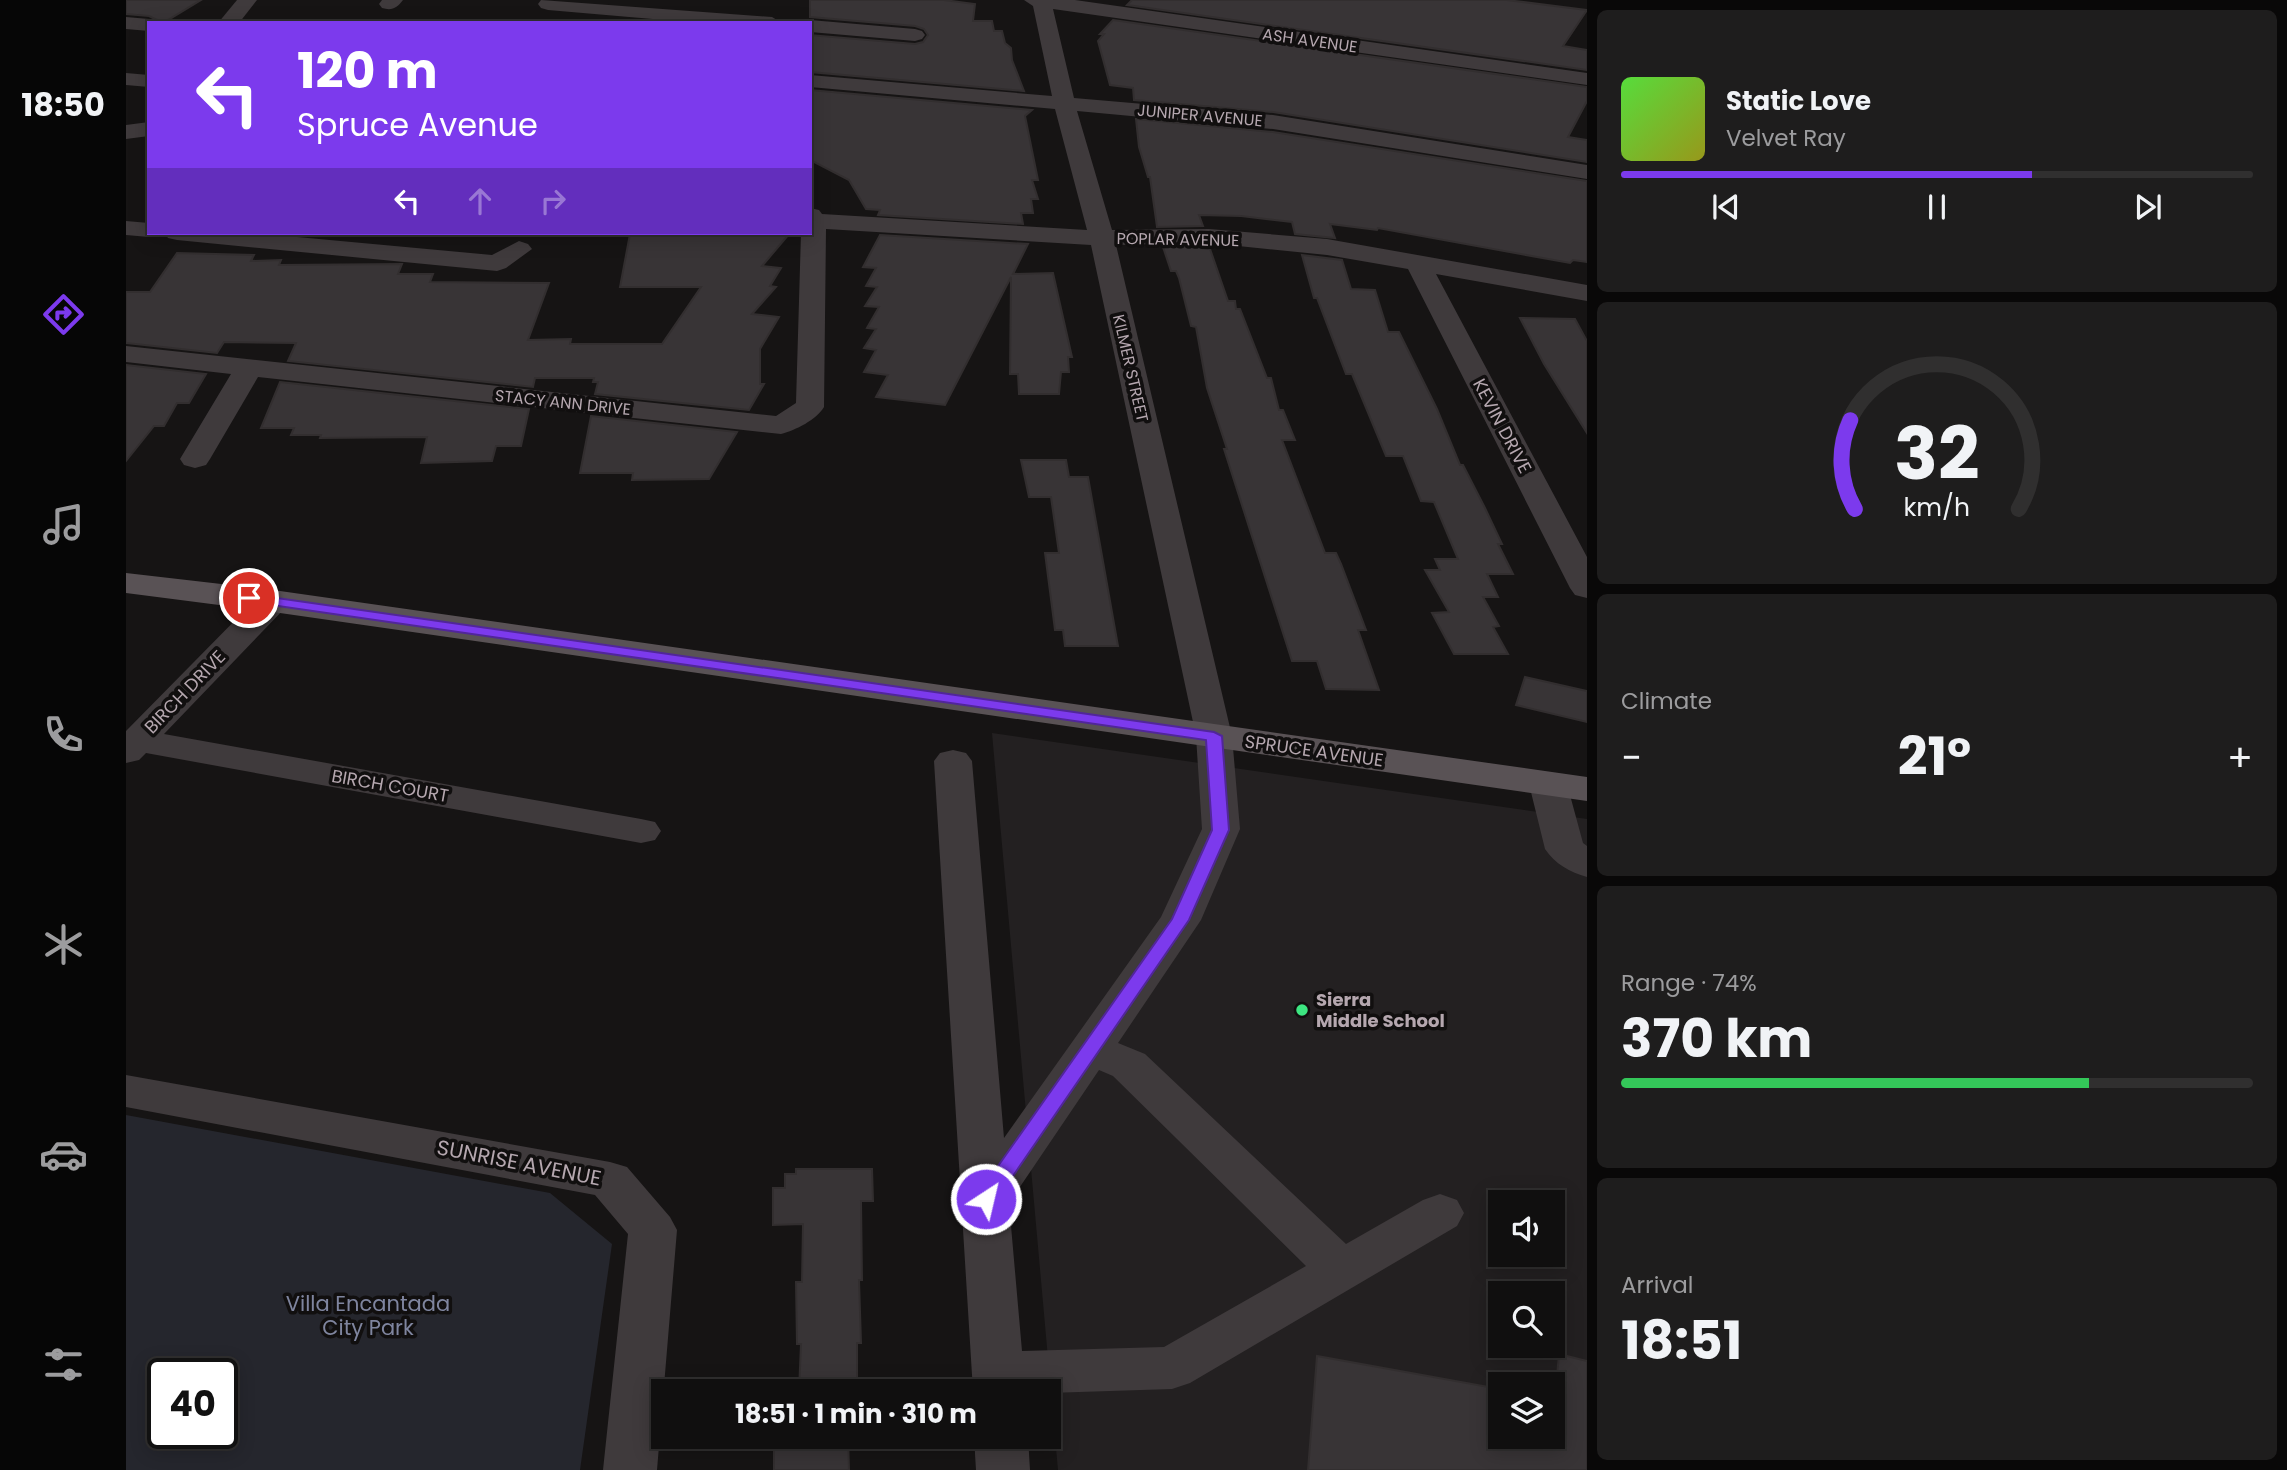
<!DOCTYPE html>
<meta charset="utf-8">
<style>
:root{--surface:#100f0f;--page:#1e1d1d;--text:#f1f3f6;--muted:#9c9c9e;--line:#302f2f;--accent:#7c3aed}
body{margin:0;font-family:Poppins,sans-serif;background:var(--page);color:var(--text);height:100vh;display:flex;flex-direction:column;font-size:26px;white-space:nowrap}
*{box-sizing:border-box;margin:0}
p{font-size:23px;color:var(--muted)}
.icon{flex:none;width:38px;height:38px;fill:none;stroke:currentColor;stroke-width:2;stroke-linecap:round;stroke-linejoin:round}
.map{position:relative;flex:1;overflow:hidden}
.drawer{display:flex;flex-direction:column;gap:10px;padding:10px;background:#090808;width:700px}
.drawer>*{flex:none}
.hud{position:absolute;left:21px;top:21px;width:665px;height:214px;border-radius:0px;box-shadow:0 4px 18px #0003,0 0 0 2px var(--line);background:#7c3aed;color:#fff;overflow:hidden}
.buttons{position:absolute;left:1362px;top:1190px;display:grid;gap:14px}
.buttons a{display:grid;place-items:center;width:77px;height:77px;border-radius:0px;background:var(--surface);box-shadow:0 4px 18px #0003,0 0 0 2px var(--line);font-size:35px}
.speed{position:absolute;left:21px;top:1358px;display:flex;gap:14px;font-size:35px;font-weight:700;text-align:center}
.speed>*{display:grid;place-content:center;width:91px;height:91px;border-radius:50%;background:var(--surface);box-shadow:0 4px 18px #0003,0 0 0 2px var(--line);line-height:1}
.speed .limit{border:4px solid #111;border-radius:10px;background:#fff;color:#111}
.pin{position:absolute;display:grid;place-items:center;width:60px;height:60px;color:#fff;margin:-30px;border:4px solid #fff;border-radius:50%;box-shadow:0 2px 7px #0007}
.me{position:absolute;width:77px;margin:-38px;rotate:35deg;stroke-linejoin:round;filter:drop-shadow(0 0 5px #0008)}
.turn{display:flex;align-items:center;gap:24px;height:147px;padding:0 35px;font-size:32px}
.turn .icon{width:91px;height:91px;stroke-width:2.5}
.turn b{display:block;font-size:49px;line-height:60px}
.lanes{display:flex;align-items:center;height:66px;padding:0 35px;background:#0003;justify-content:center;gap:35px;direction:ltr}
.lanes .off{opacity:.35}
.big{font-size:52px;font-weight:700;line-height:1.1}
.drawer .tile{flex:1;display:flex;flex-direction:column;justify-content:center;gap:10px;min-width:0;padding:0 24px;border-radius:10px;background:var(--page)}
.drawer .dial{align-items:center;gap:0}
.dial svg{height:182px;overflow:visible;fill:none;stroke:var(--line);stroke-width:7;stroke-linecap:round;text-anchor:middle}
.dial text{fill:var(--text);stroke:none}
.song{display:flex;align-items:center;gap:21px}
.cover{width:84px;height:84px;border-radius:10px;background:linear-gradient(135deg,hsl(110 70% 55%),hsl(60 70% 35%))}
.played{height:7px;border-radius:4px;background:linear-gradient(90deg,var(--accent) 65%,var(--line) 65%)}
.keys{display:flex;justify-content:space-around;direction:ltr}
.heat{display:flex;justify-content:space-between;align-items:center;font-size:38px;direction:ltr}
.charge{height:10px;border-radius:5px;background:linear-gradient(90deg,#34c759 74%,var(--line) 0)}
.trip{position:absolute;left:525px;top:1379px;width:410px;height:70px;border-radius:0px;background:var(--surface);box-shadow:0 4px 18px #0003,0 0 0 2px var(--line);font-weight:700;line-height:70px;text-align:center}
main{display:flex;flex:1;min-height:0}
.menu{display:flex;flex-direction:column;width:126px;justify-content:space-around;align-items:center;background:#060606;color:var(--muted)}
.menu .icon{width:49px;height:49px}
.menu .active{color:var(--accent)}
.menu b{font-size:32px;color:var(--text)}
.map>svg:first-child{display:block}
.built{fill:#232021;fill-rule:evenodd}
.green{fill:#25262d;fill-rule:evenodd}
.building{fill:#383436;stroke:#322e2f;stroke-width:2}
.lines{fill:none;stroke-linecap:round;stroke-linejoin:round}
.minor{fill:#3f3a3c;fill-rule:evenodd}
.major{fill:#595255;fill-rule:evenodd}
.route{fill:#7c3aed;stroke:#51269a;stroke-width:2}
.poi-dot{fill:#3de581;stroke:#110f0f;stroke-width:2.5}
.labels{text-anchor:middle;stroke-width:7;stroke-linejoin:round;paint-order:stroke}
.far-street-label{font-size:16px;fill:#b5a7af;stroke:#110f0f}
.street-label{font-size:18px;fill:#b5a7af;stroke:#110f0f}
.poi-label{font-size:18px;font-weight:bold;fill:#b5a7af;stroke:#110f0f;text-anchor:start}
.near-street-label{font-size:21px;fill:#b5a7af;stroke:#110f0f}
.near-park-label{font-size:21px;fill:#7f859f;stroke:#110f0f}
</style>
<main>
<nav class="menu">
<b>18:50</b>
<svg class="icon active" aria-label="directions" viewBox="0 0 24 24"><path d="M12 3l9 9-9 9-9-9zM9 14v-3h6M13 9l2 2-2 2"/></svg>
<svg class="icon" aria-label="music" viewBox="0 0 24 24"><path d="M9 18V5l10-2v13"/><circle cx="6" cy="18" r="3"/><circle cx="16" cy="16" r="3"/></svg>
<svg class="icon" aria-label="phone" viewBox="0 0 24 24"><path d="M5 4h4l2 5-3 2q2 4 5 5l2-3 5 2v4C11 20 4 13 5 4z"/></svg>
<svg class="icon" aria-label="climate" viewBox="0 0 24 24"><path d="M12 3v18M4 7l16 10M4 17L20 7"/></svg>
<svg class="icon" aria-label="car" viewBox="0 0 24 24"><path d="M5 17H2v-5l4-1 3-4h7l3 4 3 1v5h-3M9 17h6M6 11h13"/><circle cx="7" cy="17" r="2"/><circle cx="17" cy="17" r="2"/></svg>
<svg class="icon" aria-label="filters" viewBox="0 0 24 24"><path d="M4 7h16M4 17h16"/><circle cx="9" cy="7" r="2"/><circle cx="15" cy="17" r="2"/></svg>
</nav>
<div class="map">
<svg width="1461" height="1470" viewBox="0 0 1461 1470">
<rect width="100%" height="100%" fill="#161414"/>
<!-- built -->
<path class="built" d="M866,733l595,86v651h-529zM1374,1202h52v53h-52zM1374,1293h52v53h-52zM1374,1384h52v53h-52z"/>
<!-- green -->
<path class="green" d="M0,1115l424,78 62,51 -32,226h-454zM37,1374h59v59h-59z"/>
<!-- building -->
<g class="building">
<path d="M0,0h75l-38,23 -14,-7 -23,-2z"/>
<path d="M684,0h134l31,4 -2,17h19l2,10h8l3,12 6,5 1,12 12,31 -214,-19v-37l105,9 8,-2 5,-7 -4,-6 -9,-3 -105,-9z"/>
<path d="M1006,0h375l80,10 -24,36 24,4v20l-460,-65z"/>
<path d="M987,20l474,67v14l-19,36 19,3v22l-314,-50 -139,-12 -1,-12 -23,-3 -12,-44 6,-7h-4z"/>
<path d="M684,90l222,20 -7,6 13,64h-6l6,19h-7l2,14h-12l2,11 -145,-9 2,-5 -14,-1 -17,-29 -39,-20z"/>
<path d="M1010,119l137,13 314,49v81l-14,-2 -3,3 -192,-35 -1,2 -47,-6 5,14 -40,-4 -3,-12 -51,-6 -42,-1 4,11 -46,1 -7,-50h-2l-9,-30z"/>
<path d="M511,233h153l-28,33 19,2 -11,18 6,1 -24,27 27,3 -19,32v35h4l-15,26 -154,-16 3,-12h-5l1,-4h-59l-2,9 -245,-26 8,-18 -72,-1 -7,11 -91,-10v-51h24l27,-39 77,2 -3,6 30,-1 -2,5 123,-1 -4,10h35l-3,8 119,1 -21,57 43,-1 -1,5h92l39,-57h-81l10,-53z"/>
<path d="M754,235l148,9 -15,30 40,-1 19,84h-4l1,15h-8l-2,22h-40l-1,-20h-8l1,-97 -66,128 -69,-8 12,-22 -24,-3 12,-22 -12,-2 12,-19 -9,-1 12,-21 -14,-1 12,-19 -11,-1 10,-18 -13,-1z"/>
<path d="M1083,246l19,55h7l1,8h4l27,69h4l8,32h4l12,30h-13l43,113h11l5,11 25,66h-8l21,60 -53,-1 -9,-28h-25l-68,-212h3l-20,-61 -11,-61 -5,-1 -12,-48 -3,-7h-5l-8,-24z"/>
<path d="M1176,255l40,5 9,29 24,1 13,42h11l38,77 23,56h3l22,43 17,36h-4l15,30h-26l11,23h-15l16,29 -6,1 15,27h-54l-22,-41 17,-1 -24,-42h15l-5,-11h23l-24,-57 -13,-1 -18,-45h-17l-34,-82h-6l-29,-76h-3z"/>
<path d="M1394,318l55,1 12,22v92l-43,-69z"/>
<path d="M0,365l80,9 -17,29h-12l-13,23h-10l-28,35z"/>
<path d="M154,382l249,27 -8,37h-25l-4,15 -71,2 6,-26 -107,1 1,-3h-30l3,-7h-33z"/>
<path d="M465,416l146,16 -28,47 -77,1 1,-7h-53z"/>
<path d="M895,460h45l3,17h19l30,169h-53l-2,-16h-8l-10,-77h14l-8,-56h-22z"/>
<path d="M1399,677l62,14v31l-71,-17z"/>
<path d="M670,1169h76l1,32h-12l1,79h-3l2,63h-4v48h-58l2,-47h-4l-1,-62h6l1,-58 -30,1v-37h12v-14h11z"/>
<path d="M1433,1354l28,7v109h-279l9,-114 183,33v48h52v-39l3,1z"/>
<path d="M648,1437h74l1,33h-75z"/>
</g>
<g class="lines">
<!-- minor -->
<g class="minor">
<path d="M111,0h20l-18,23h-21z"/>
<path d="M256,0h21c-6,8 -11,11 -21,8l-3,-4z"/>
<path d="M415,0l231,17 10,6h-83l-151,-13 -7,-2 -3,-4z"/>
<path d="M898,0h51l512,73v12l-534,-76 21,89 199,17 314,50v14l-314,-50 -196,-18 35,119 97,-1 118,10 260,46v16l-151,-27 151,283v41l-12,-3 -5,-7 -162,-319 -81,-14 -118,-12 -93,2 116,491 8,93 -39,91 -83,123 27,11 201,190 77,-44 17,-6 17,6 7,13 -7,13 -267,157 -18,6 -124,4 -75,-2 -39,-630 6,-8 13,-3 13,3 6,8 32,377 157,-221 41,-88 -6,-93 -105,-491 -265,-16 -2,178c-8,13 -28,23 -43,27l-523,-57 -48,82 -4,6 -11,3 -11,-3 -4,-6 51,-85 -105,-12v-16l650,70 20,-13 5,-170h9v-25l9,2 3,4 265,16 -32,-121 -245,-22v-12l242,21 -19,-90zM973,1070l14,6 193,190 -142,81 -142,4 -13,-148z"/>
<path d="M0,17l23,2 8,4h-8v8l-23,-2z"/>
<path d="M684,20l105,9 7,2 3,4 -3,4 -7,2 -105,-9v-9h-8z"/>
<path d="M0,73l23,2v12l-23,-2z"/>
<path d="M23,122v14l-23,3v-14z"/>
<path d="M0,221l23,2v10h10l-10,4 -23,-2z"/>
<path d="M39,233h89l238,22 27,-14 9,3 4,5 -26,19 -9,3 -320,-31 -9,-2z"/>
<path d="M147,591l12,3 5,7 -5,7 -121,126 477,85 14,3 6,9 -6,9 -14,3 -495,-90 -7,7 -13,3v-32l135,-137z"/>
<path d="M1422,773l13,3 6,8 16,59 4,3v31c-17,-5 -32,-13 -42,-28l-16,-65 6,-8z"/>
<path d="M0,1075l484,87 17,5 43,50 7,13 -20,240h-54l25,-236 -33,-39 -469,-88z"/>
<path d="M848,1437h54l2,33h-54z"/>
</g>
<!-- major -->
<path class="major" d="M0,573l147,17 1314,187v24l-1314,-189 -147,-19z"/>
</g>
<!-- route -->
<path class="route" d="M123,594l965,138 8,4 7,94 -40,90 -196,285 -7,2 -7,-2 -3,-6 3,-6 193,-274 40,-89 -6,-90 -962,-139 -2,-3 2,-3z"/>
<!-- markers -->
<circle class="poi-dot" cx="1176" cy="1010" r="7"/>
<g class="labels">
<!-- far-street labels -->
<g class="far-street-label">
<text transform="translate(1184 40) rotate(8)" y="6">ASH AVENUE</text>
<text transform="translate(1074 115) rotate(5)" y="6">JUNIPER AVENUE</text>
<text transform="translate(1052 239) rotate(1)" y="6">POPLAR AVENUE</text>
<text transform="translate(1005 368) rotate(77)" y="6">KILMER STREET</text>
<text transform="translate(437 402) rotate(6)" y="6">STACY ANN DRIVE</text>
</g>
<!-- street labels -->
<g class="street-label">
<text transform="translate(1376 426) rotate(62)" y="6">KEVIN DRIVE</text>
<text transform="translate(59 692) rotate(-46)" y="6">BIRCH DRIVE</text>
<text transform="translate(1188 751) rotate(8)" y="6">SPRUCE AVENUE</text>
<text transform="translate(264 786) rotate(10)" y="6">BIRCH COURT</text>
</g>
<!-- poi labels -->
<g class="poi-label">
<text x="1190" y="1006">Sierra<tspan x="1190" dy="21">Middle School</tspan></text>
</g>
<!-- near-street labels -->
<g class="near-street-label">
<text transform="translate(393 1163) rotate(11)" y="7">SUNRISE AVENUE</text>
</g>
<!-- near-park labels -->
<g class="near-park-label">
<text x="242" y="1311">Villa Encantada<tspan x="242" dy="24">City Park</tspan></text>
</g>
</g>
</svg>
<div class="buttons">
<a><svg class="icon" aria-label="sound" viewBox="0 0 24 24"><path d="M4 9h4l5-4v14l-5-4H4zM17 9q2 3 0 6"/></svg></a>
<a><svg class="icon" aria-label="search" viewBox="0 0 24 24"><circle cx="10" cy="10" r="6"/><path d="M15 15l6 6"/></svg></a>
<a><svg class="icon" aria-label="layers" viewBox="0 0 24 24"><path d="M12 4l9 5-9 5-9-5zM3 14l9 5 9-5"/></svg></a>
</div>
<div class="speed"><div class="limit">40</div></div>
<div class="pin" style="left:123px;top:598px;background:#d93025"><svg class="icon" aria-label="arrive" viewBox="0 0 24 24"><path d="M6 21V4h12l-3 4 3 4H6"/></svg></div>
<svg class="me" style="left:860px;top:1199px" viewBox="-20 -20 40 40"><circle r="17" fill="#7c3aed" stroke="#fff" stroke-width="3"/><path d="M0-11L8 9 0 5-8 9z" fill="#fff"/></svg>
<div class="trip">18:51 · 1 min · 310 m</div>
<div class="hud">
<div class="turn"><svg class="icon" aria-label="left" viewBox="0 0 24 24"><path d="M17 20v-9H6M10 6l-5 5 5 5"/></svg><div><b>120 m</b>Spruce Avenue</div></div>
<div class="lanes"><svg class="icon" aria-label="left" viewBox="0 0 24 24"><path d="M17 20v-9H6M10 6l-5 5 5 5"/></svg><svg class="icon off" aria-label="ahead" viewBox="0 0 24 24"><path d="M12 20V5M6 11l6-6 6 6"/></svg><svg class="icon off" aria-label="right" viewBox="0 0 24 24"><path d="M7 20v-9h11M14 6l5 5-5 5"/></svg></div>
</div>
</div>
<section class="drawer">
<div class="tile">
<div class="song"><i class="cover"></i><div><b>Static Love</b><p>Velvet Ray</p></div></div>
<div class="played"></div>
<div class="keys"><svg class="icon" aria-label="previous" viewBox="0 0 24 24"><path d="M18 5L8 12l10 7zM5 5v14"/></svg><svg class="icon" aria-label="pause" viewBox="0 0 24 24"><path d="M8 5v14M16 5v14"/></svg><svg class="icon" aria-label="next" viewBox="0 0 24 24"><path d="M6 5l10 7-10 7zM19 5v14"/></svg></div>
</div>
<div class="tile dial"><svg viewBox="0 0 100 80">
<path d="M14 69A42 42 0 1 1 86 69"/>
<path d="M14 69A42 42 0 0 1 12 30" stroke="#7c3aed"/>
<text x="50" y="56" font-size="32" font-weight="700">32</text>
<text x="50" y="72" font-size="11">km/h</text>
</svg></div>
<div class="tile"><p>Climate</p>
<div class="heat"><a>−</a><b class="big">21°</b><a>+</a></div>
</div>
<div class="tile"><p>Range · 74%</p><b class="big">370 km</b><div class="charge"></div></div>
<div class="tile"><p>Arrival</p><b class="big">18:51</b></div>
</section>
</main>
